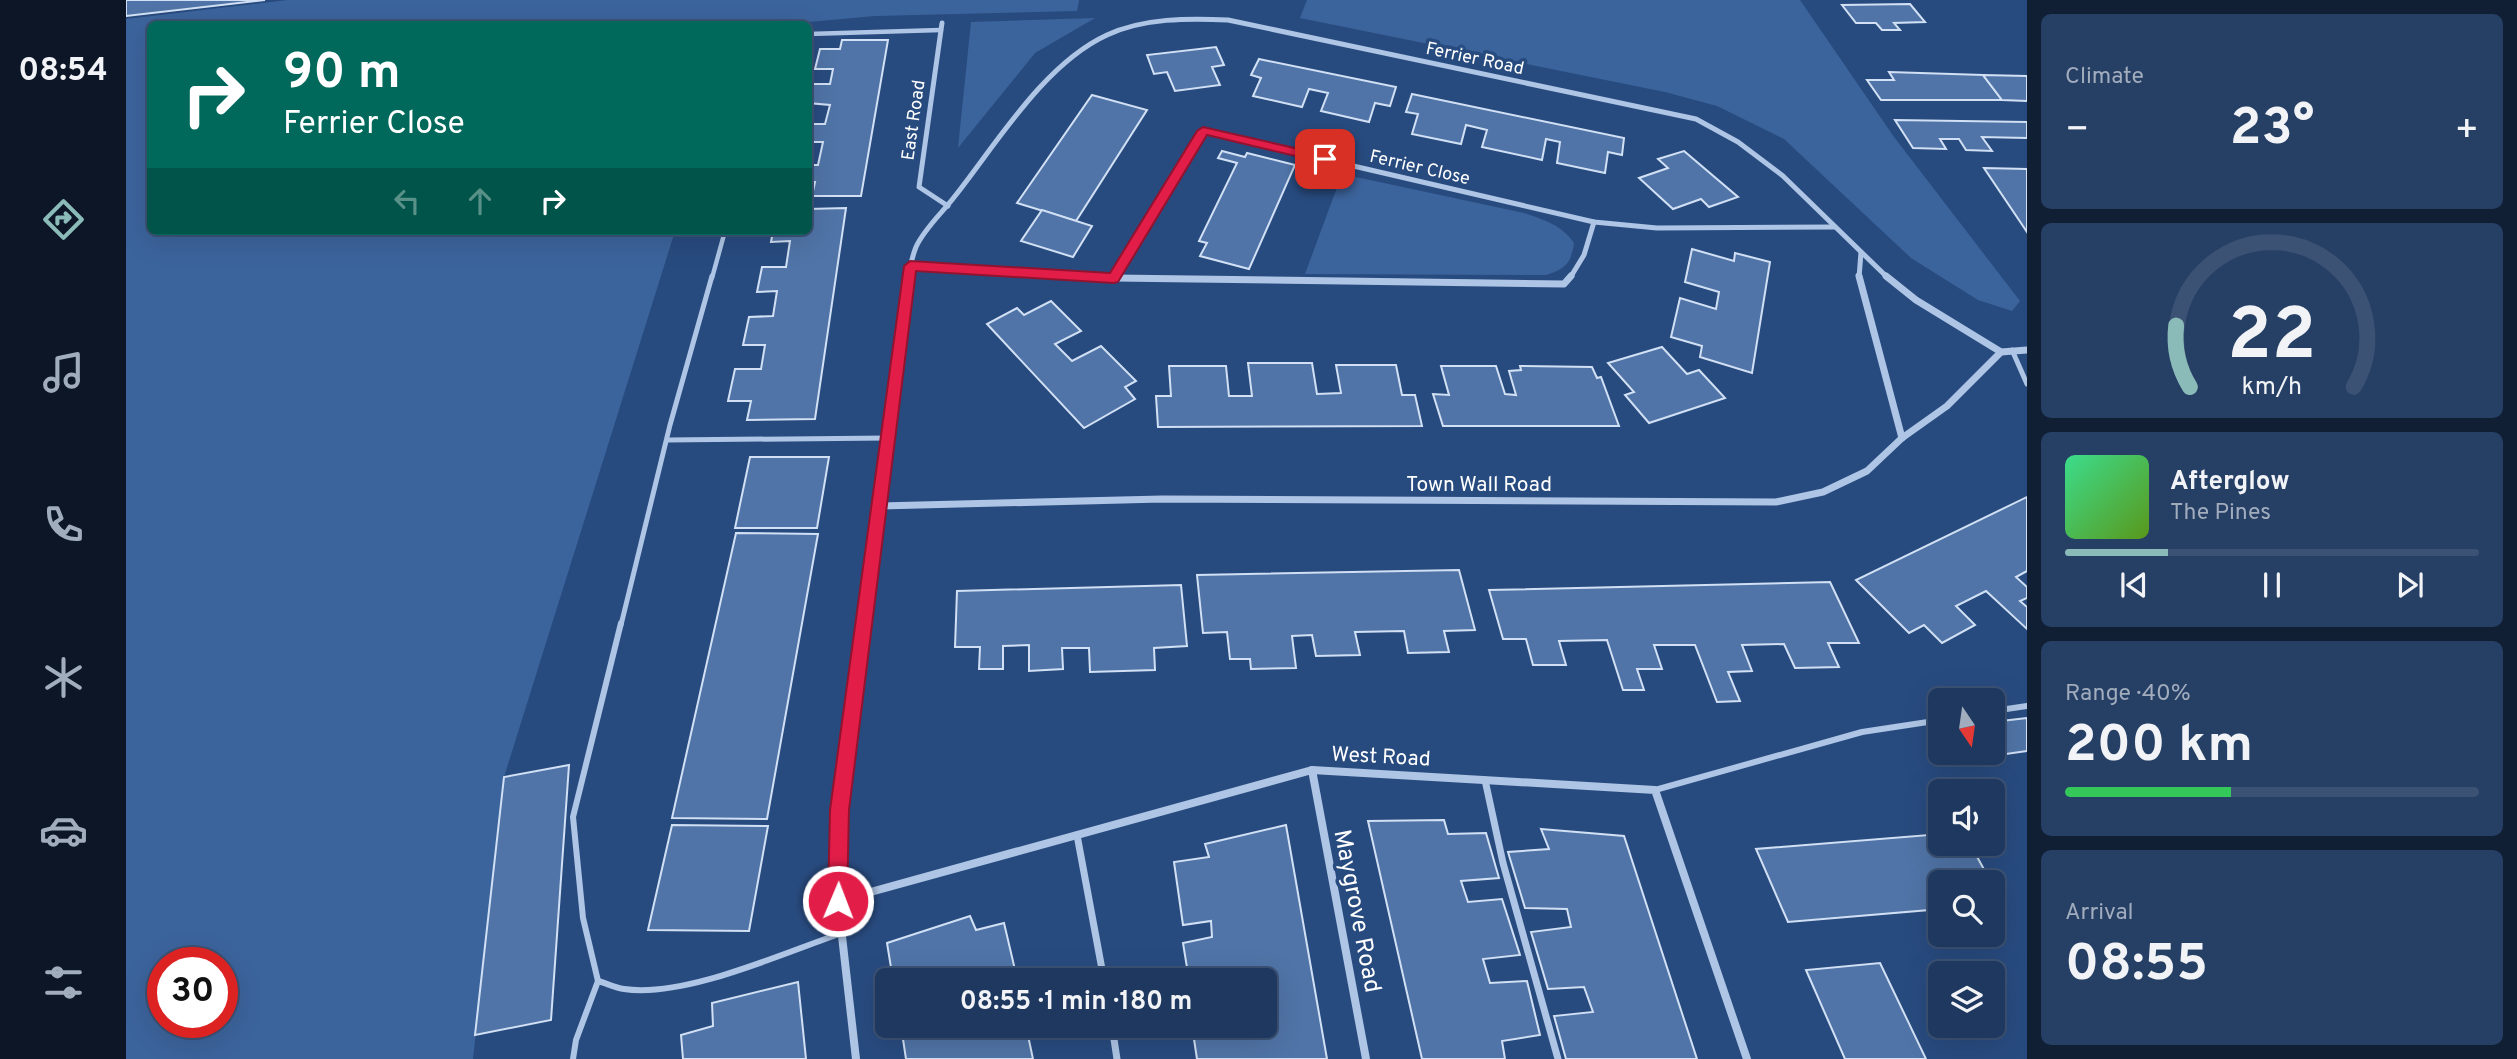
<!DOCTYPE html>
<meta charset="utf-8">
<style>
:root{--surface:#1e385f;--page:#263f65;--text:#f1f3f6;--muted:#a1acbd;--line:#3c5274;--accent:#8bbbb9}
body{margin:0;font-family:Overpass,sans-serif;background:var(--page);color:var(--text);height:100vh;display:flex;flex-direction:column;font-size:26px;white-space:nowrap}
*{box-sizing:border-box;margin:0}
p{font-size:23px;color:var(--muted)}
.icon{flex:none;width:38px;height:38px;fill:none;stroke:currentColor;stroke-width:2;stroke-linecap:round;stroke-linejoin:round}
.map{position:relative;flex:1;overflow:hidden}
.side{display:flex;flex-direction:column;gap:14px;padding:14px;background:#101f34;width:490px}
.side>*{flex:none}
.guide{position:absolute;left:21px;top:21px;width:665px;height:214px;border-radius:10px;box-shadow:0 7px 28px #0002,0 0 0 2px var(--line);background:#00695c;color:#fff;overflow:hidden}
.needle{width:46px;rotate:167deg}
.controls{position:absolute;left:1802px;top:688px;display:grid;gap:14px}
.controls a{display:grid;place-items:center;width:77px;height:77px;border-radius:10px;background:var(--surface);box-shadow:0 7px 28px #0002,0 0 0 2px var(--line);font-size:35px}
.speed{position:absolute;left:21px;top:947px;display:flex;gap:14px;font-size:35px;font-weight:700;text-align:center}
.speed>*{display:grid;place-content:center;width:91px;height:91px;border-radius:50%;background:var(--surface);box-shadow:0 7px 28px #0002,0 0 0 2px var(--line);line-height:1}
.speed .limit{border:10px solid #d22;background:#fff;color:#111}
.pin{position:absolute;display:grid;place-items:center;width:60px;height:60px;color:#fff;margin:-30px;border-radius:14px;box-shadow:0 4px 10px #0006}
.me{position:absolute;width:77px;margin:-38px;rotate:1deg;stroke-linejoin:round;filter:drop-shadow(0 0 5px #0008)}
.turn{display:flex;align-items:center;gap:24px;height:147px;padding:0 21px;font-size:32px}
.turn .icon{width:91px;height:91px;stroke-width:2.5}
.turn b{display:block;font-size:49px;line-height:60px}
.lanes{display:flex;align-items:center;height:66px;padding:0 21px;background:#0003;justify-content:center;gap:35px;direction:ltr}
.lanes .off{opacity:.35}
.big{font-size:52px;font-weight:700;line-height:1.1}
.side .tile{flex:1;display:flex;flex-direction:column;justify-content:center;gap:10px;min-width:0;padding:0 24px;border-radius:10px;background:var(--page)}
.side .dial{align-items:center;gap:0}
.dial svg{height:182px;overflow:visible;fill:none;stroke:var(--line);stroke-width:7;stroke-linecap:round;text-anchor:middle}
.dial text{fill:var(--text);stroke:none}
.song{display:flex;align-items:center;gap:21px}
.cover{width:84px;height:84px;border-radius:10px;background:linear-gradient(135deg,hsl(150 70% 55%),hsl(90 70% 35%))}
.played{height:7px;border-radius:4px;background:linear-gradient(90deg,var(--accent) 25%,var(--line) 25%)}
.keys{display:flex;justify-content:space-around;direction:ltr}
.heat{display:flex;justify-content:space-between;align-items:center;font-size:38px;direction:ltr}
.charge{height:10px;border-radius:5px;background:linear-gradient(90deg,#34c759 40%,var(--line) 0)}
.trip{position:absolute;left:749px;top:968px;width:402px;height:70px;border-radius:10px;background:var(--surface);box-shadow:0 7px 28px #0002,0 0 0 2px var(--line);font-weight:700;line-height:70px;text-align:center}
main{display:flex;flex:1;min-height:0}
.dock{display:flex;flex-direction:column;width:126px;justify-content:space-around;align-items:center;background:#0c1626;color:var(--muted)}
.dock .icon{width:49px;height:49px}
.dock .current{color:var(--accent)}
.dock b{font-size:32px;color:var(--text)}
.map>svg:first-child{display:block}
.green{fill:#3c649c;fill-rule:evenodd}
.building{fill:#5074a7;stroke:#d1e0f4;stroke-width:2}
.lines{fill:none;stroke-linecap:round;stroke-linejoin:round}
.service-far2{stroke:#aec5e5;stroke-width:4.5}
.service-far1{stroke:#aec5e5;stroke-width:5}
.service{stroke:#aec5e5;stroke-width:6}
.pedestrian{stroke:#aec5e5;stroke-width:7}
.minor-far2{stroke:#aec5e5;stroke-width:5}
.minor-far1{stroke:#aec5e5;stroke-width:7}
.minor{stroke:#aec5e5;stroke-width:8}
.route{fill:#e11d48;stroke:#92132f;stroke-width:2}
.labels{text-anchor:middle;stroke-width:7;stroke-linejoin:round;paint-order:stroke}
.far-street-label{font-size:18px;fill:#fff;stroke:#284b7f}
.street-label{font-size:21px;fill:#fff;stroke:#284b7f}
.near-street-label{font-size:24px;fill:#fff;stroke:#284b7f}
</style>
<main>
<nav class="dock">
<b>08:54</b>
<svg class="icon current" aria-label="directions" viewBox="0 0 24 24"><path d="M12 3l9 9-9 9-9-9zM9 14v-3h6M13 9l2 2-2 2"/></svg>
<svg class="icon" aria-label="music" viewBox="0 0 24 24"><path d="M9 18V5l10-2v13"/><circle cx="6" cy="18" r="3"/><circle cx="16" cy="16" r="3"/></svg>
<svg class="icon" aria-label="phone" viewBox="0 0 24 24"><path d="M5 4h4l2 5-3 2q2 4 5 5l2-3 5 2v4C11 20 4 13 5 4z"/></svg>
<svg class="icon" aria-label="climate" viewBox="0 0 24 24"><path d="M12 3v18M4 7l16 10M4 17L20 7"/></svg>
<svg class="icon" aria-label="car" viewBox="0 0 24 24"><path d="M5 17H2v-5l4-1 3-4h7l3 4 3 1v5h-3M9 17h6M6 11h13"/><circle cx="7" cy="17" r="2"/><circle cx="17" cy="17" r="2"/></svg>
<svg class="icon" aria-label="filters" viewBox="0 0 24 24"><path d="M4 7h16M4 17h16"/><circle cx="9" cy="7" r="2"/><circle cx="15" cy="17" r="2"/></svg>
</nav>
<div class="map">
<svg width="1901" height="1059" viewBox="0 0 1901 1059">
<rect width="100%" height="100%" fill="#284b7f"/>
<!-- green -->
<g class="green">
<path d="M162,0h791l-2,11 -202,5 -89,8h-636v207h525l-171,546 -31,282h-347v-1040zM37,962h59v60h-59z"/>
<path d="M1181,0h493l94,137 126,164 -8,10 -34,-11 -67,-42 -127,-119 -67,-33 -52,-14 -365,-74z"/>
<path d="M969,18l-60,35 -77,95 13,-126z"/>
<path d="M1216,174l182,39c20,7 38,12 50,30 -3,21 -9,26 -28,32l-241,-1z"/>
</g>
<!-- building -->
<g class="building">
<path d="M0,0h139l-139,16z"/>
<path d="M1784,4l15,18 -31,1 6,7h-18l-6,-7h-20l-14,-18z"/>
<path d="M716,40h46l-27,156h-49l3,-14h-7v-17h10l5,-23h-15v-18h17l5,-19 -22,-2 5,-19h17l3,-15h-18l5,-20h20z"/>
<path d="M1090,47l8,18 -12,2 8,18 -45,6 -8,-19 -13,2 -7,-19z"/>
<path d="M1133,59l137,28 -6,19 -15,-3 -6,19 -48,-11 7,-18 -19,-4 -7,18 -49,-11 8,-18 -10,-3z"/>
<path d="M1763,72l94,3 19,25h-121l-14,-20h27z"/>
<path d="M1857,75l44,1v25l-25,-1z"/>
<path d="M1286,94l212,44 -2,17 -14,-3 -3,21 -48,-10 3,-21 -14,-3 -4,21 -60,-13 5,-17 -21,-5 -5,19 -49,-10 6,-20 -12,-2z"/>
<path d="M966,95l55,15 -71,111 -59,-18z"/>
<path d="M1769,120l132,2v16l-45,-1 10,14 -26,-1 -7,-11h-19l6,10 -33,-1z"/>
<path d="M1096,151l23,6 2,-4 48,12 -46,104 -49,-13 7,-13 -8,-2 38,-78 -19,-5z"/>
<path d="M1558,151l54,46 -29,10 -8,-8 -28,10 -34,-31 29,-10 -10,-9z"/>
<path d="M1858,168l43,1v63z"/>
<path d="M720,208l-31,211 -68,1 4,-19h-23l7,-32h26l4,-24h-22l6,-28 24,-1 4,-25 -20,1 5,-25h24l4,-26 -19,1 2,-11h35v-22z"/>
<path d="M916,210l50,16 -19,31 -52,-16z"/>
<path d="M1566,249l42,12 1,-8 35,9 -18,111 -52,-16 2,-11 -31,-9 9,-39 36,11 3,-17 -34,-10z"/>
<path d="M925,301l30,30 -26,13 17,17 29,-15 35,35 -11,6 10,12 -51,29 -97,-104 30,-16 7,7z"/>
<path d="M1536,347l25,27 12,-4 26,28 -76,25 -24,-28 9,-3 -26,-29z"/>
<path d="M1122,363h64l5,31 24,-1 -5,-28h60l6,30h13l7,31 -264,1 -2,-31h15l-2,-30h57l3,30h23z"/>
<path d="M1315,366h55l9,28 11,1 -7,-24 12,-1 -1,-4 72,1 5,11 4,-1 18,49h-176l-10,-32 16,1z"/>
<path d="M624,457h79l-12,71h-82z"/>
<path d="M1901,497v74l-11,6 11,10v11l-7,3 7,6v22l-41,-38 -30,15 19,19 -33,18 -18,-18 -15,8 -53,-53z"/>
<path d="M610,533l82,1 -51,285 -95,-1z"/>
<path d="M1333,570l16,60 -31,1 5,21 -41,1 -4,-22 -49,1 5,23 -44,1 -4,-21 -20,1 4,32 -45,1 -1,-10h-20l-3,-27 -24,1 -6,-58z"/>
<path d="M1704,582l29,61h-31l11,24 -44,1 -11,-24 -42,1 10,26 -24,1 12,29 -23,1 -22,-57h-41l8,24h-25l7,21h-21l-16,-50 -48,1 7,24h-33l-7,-26h-23l-14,-49z"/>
<path d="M1055,585l6,61 -33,2 1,22 -65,2 -1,-24h-27l1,21 -34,2v-26l-26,1v23h-24l1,-22h-25l2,-56z"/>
<path d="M1901,718v33l-42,6 -8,-5h16v-30z"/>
<path d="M443,765l-18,255 -76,15 29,-258z"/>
<path d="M1318,820l4,14 38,-1 13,45 -38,3 7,21 34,-3 18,56 -37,4 7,24 37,-2 13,54 -38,6 3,18h-83l-54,-238z"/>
<path d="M546,825l96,1 -19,105 -101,-1z"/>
<path d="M1160,825l41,234h-130l-5,-33h73v-46h-76l-6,-37 29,-6 -1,-16 -28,4 -9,-63 35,-5 -4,-13z"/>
<path d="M1415,829l83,7 73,223h-131l-12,-43 39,-4 -9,-25 -36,2 -17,-57 40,-5 -4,-18 -42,-1 -17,-56 41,-3z"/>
<path d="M1815,834v10h29l21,38h-50v27l-153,13 -32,-73z"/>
<path d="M844,916l6,14 28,-7 12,51 -25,6h-98l-6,-37z"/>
<path d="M1754,963l46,96h-81l-39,-89z"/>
<path d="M672,982l8,77h-123l-2,-24 32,-9 -1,-23z"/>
<path d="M775,1026h125l7,33h-127z"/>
</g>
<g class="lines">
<!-- service-far2 -->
<g class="service-far2">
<path d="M682,34l133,-4"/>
<path d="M586,278l13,-47"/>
</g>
<!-- service-far1 -->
<g class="service-far1">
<path d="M1886,350l15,34"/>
<path d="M541,440l221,-2"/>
<path d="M495,625l49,-200 42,-149"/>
</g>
<!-- service -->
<g class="service">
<path d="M495,623l-48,194 10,101 15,63c8,2 17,7 26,8 61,9 159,-36 218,-56"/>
<path d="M1867,711l34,-5"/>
<path d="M1529,790l207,-58 79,-12"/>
<path d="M447,1059l3,-19 22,-59"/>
</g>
<!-- pedestrian -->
<g class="pedestrian">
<path d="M1359,780l18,83 55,196"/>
<path d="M951,835l27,145"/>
<path d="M986,1026l5,33"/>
</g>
<!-- minor-far2 -->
<g class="minor-far2">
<path d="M816,23l-23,164 29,19"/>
<path d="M784,266l203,12"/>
<path d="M782,278c2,-11 4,-21 8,-31 8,-18 27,-35 39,-51 42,-53 89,-132 152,-161 36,-17 82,-17 121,-15l468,99 42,23 45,34 105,102"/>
<path d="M988,278l89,-147 391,91 63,6 177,-1"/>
<path d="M1444,278l14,-23 10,-33"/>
<path d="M1733,278l2,-26"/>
</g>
<!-- minor-far1 -->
<g class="minor-far1">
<path d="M957,276h32"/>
<path d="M1733,276l43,162"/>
<path d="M1760,276l30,24 85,52"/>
<path d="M988,278l450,6 7,-8"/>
<path d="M754,506l282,-7 614,3 47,-10 44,-21 35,-33 45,-32 54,-54 26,-2"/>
<path d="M738,625l45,-349"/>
</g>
<!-- minor -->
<g class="minor">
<path d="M1186,770l54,289"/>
<path d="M712,901l474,-131 343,20 92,269"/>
<path d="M730,1059l-18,-158 2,-91 24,-187"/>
</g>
</g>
<!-- route -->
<path class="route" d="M1077,127l122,28 6,4 -6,4 -118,-28 -89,147 -4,1 -198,-12 -67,539 -2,91 -3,7 -6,3 -7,-3 -3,-7 2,-91 74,-544 6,-5 200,12 87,-142z"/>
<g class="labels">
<!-- far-street labels -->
<g class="far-street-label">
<text transform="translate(1349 58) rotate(12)" y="6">Ferrier Road</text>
<text transform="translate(787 120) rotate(-82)" y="6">East Road</text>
<text transform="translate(1294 167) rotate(13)" y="6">Ferrier Close</text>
</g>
<!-- street labels -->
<g class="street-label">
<text x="1353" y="491">Town Wall Road</text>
<text transform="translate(1255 756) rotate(3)" y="7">West Road</text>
</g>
<!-- near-street labels -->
<g class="near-street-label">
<text transform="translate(1232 911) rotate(79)" y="8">Maygrove Road</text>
</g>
</g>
</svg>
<div class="controls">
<a><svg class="needle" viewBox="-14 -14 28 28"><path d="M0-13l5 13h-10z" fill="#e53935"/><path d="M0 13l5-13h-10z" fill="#a1acbd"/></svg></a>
<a><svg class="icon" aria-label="sound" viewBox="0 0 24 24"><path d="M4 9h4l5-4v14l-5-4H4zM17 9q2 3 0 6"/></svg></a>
<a><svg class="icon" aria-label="search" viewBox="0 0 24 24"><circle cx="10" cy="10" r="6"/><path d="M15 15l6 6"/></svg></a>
<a><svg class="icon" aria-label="layers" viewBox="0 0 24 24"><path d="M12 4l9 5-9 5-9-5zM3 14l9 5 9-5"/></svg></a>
</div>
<div class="speed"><div class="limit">30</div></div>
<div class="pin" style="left:1199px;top:159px;background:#d93025"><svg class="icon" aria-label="arrive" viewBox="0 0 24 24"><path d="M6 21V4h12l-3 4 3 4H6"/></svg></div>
<svg class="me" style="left:712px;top:901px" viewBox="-20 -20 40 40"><circle r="17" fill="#e11d48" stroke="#fff" stroke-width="3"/><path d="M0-11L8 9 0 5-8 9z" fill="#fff"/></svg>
<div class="trip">08:55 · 1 min · 180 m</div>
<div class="guide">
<div class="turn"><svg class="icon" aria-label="right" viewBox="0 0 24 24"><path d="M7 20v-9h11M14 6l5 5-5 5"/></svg><div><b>90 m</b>Ferrier Close</div></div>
<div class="lanes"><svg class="icon off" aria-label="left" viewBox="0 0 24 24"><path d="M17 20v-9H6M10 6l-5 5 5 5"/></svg><svg class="icon off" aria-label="ahead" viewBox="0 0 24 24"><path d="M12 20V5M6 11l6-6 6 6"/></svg><svg class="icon" aria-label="right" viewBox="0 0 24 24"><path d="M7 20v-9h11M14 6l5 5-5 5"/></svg></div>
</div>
</div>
<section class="side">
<div class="tile"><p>Climate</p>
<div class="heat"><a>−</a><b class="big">23°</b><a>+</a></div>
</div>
<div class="tile dial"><svg viewBox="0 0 100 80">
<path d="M14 69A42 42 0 1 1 86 69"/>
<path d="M14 69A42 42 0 0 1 8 42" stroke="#8bbbb9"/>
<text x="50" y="56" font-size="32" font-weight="700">22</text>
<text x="50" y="72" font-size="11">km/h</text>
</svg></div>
<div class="tile">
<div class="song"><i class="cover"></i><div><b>Afterglow</b><p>The Pines</p></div></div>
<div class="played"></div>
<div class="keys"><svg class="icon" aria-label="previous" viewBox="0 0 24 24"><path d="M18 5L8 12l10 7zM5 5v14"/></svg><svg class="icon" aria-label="pause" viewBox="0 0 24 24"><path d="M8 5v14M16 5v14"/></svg><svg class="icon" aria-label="next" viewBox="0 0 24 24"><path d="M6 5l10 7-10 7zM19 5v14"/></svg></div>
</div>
<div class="tile"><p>Range · 40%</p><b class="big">200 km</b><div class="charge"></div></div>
<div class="tile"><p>Arrival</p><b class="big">08:55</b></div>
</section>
</main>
